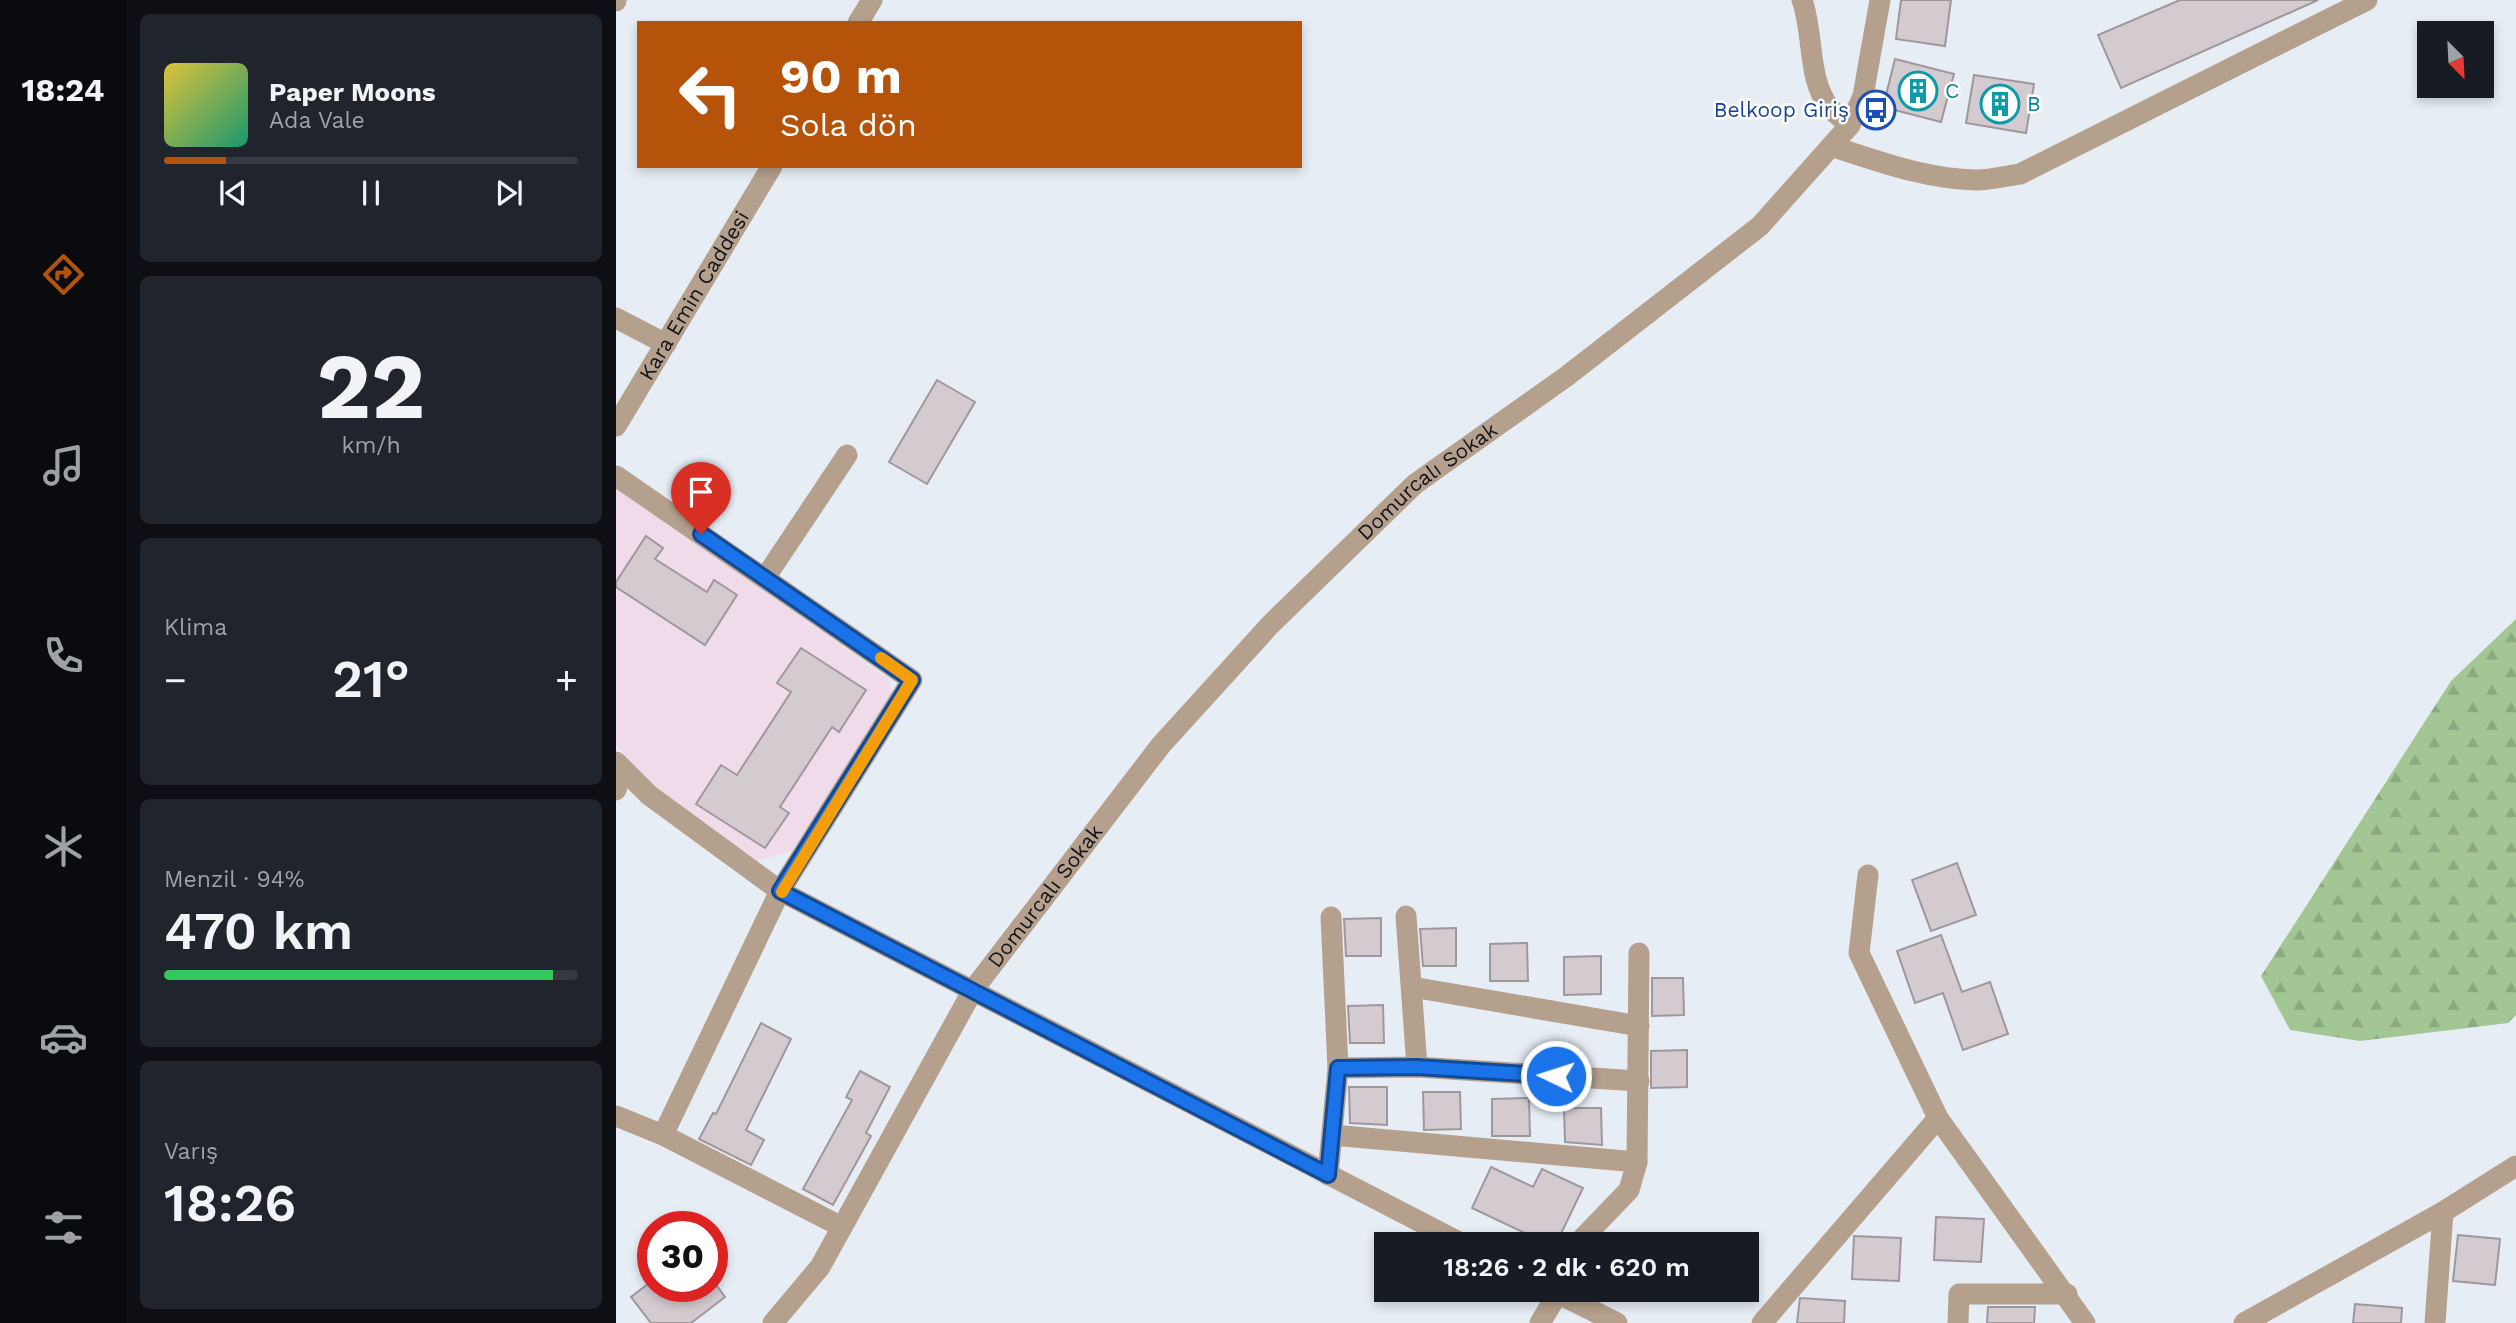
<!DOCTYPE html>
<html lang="tr">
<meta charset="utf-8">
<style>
:root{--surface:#171b24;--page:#20242c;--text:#f1f3f6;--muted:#9ea1a6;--line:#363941;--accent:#b45309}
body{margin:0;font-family:"Work Sans",sans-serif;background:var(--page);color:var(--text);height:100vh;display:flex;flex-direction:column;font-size:26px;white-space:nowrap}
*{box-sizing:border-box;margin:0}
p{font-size:23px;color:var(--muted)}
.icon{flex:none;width:38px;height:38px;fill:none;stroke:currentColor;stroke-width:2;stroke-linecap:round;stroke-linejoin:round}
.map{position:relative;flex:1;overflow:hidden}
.panel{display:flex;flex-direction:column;gap:14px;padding:14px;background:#0d0f14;width:490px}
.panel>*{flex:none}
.guide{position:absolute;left:21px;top:21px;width:665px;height:147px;border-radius:0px;box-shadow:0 4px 10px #0003;background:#b45309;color:#fff;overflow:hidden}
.needle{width:46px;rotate:156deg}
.controls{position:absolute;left:1801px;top:21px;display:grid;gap:14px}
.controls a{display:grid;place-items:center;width:77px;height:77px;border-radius:0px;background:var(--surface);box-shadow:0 4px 10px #0003;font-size:35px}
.speed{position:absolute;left:21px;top:1211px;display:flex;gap:14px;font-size:35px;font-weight:700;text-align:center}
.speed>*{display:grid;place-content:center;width:91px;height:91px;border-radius:50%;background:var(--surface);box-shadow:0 4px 10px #0003;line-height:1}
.speed .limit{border:10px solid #d22;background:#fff;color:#111}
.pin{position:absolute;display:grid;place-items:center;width:60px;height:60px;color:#fff;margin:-72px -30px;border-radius:50% 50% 50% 0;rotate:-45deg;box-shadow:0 0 7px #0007}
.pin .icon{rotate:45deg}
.me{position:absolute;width:77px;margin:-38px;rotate:274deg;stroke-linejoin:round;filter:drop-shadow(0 0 5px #0008)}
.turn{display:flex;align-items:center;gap:24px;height:147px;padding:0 28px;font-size:32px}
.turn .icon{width:91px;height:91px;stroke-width:2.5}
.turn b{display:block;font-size:49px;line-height:60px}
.big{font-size:52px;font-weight:600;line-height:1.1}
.panel .widget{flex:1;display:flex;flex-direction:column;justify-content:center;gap:10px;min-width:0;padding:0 24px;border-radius:10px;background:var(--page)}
.panel .dial{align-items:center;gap:0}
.dial b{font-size:91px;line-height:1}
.song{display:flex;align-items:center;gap:21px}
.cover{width:84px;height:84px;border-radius:10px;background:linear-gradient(135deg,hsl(50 70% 55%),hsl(160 70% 35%))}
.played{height:7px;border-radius:4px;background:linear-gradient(90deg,var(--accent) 15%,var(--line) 15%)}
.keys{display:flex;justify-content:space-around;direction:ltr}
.heat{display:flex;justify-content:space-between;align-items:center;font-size:38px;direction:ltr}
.charge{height:10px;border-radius:5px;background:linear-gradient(90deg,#34c759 94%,var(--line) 0)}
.trip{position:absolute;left:758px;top:1232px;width:385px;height:70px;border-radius:0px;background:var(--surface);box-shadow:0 4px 10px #0003;font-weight:600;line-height:70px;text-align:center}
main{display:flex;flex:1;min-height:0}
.dock{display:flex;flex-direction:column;width:126px;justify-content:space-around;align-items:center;background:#090b0e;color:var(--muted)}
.dock .icon{width:49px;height:49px}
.dock .selected{color:var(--accent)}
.dock b{font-size:32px;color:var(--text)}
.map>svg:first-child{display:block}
.education{fill:#f0dbea}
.forest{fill:url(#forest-firs)}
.building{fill:#d4cbd1;stroke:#a0979d;stroke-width:2}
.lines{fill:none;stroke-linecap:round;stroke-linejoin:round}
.minor{stroke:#b5a08d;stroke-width:21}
.route-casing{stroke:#114b97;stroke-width:18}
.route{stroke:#1a73e8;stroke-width:12}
.slow{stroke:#f59e0b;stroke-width:12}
.labels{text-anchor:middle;stroke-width:5;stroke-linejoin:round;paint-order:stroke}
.culture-label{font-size:21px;fill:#0d838f;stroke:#fff;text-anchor:start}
.transit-label{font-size:21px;fill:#164399;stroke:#fff;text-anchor:end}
.street-label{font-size:21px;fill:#131518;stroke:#fff}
</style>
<main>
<nav class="dock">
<b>18:24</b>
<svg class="icon selected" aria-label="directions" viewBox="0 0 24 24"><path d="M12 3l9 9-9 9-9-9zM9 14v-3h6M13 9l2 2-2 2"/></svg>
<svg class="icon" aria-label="music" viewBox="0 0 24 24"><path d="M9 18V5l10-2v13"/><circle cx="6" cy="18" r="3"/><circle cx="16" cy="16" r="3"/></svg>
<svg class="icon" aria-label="phone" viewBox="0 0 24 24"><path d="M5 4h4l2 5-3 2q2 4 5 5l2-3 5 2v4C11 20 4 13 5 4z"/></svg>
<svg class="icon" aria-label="climate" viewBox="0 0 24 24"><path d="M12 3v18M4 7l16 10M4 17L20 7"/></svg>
<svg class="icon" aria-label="car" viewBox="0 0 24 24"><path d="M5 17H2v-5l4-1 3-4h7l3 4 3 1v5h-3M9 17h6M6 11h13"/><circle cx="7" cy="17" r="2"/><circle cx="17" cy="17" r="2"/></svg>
<svg class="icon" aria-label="filters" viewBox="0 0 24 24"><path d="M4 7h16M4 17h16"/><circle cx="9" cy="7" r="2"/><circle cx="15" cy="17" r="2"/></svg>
</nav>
<section class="panel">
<div class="widget">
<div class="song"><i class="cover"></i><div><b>Paper Moons</b><p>Ada Vale</p></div></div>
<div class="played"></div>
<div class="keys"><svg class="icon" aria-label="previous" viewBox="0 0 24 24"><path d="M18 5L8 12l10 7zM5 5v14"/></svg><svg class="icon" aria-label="pause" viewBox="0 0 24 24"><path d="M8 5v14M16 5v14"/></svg><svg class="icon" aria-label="next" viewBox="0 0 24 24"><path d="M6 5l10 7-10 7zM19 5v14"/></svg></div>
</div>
<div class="widget dial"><b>22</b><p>km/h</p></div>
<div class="widget"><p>Klima</p>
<div class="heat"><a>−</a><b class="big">21°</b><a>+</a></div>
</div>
<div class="widget"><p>Menzil · 94%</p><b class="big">470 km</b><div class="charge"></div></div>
<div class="widget"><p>Varış</p><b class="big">18:26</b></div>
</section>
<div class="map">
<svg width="1900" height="1323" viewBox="0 0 1900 1323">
<defs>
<pattern id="forest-firs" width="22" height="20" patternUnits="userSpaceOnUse" patternTransform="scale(1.75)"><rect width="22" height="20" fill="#a3c794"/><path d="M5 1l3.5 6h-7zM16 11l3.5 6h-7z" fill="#8baa7f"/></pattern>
</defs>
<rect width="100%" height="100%" fill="#e6edf5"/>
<!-- education -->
<path class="education" d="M0,487l274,193 2,20 -100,151 -34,10 -68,-46 -47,-40 -27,-31z"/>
<!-- forest -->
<path class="forest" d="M1900,619v396l-8,8 -148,18 -70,-11 -29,-54 190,-295z"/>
<!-- building -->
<g class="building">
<path d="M1285,0h50l-6,46 -49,-7z"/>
<path d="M1564,0h138l-197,88 -23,-53z"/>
<path d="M1279,59l59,15 -13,48 -58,-15z"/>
<path d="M1358,75l60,9 -8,49 -60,-10z"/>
<path d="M321,380l38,22 -48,82 -38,-22z"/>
<path d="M30,536l17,12 -8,11 52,33 7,-12 23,15 -32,50 -89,-58v-5z"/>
<path d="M185,648l65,42 -27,42 -7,-5 -52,80 9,6 -24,35 -69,-44 25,-39 16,10 54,-83 -14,-9z"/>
<path d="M1341,863l19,52 -45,16 -19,-51z"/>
<path d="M765,918v38h-35l-2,-37z"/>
<path d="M840,928v38h-33l-3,-37z"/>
<path d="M1325,935l21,57 28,-10 18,52 -45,16 -20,-57 -28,10 -18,-52z"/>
<path d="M911,943l1,38h-38v-37z"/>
<path d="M985,956v38l-37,1v-38z"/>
<path d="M1036,978h31l1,37 -32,1z"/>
<path d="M767,1005l1,38h-34l-2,-37z"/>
<path d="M145,1023l30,16 -45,91 18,10 -13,25 -52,-26 14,-26 3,1z"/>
<path d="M1071,1050v37l-36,1v-37z"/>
<path d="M244,1071l30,16 -24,46 5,3 -38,69 -30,-16 49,-89 -6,-3z"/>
<path d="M733,1087h38v38l-37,-2z"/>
<path d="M807,1092h37l1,37 -37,1z"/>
<path d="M913,1098l1,38h-38v-37z"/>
<path d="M948,1108h37l1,37 -37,-3z"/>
<path d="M875,1167l42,20 9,-18 41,19 -27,56h-8l-76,-36z"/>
<path d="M1320,1217l48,2 -3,43 -47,-2z"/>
<path d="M1842,1235l42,4 -5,46 -42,-4z"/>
<path d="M1238,1236l47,2 -2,43 -47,-2z"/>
<path d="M37,1280v6h64l8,11 -34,26h-40l-20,-26z"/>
<path d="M1184,1298l45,3 -1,22h-47z"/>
<path d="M1739,1304l47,4 -1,15h-48z"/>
<path d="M1372,1307h47l-1,16h-47z"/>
</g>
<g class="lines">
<!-- minor -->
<g class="minor">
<path d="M1186,0c12,33 5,78 27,107 5,6 14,12 21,18"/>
<path d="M0,1v-1"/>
<path d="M242,23l14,-23"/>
<path d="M1215,146c47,15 94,33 145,34 14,0 30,-4 44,-6l347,-174"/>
<path d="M0,318l50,26"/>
<path id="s1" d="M0,426l156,-260"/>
<path d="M0,476l296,204 -132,211 -117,244"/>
<path d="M149,578l82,-123"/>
<path d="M0,762l33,33 131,96 683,353"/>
<path d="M0,790l6,-22"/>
<path d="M1252,875l-9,78 79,165 147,205"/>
<path d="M790,916l11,151"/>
<path d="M796,987l227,39"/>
<path d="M722,1068l79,-1 222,14"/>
<path d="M0,1116l47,19 179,92"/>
<path d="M716,1135l305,27"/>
<path d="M712,1175l10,-107 -7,-151"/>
<path d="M961,1244l52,-54 8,-28 2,-209"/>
<path d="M935,1290l66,33"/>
<path id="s2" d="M157,1323l47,-56 153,-277 188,-245 109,-120 145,-141 152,-108 193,-150 90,-101 13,-29 17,-96"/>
<path d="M924,1323l18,-30"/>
<path d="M1146,1323l176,-205"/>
<path d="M1342,1323l1,-29h108"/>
<path d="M1628,1323l199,-111 73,-46"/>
<path d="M1819,1323l8,-111"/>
</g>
</g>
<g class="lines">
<defs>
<path id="route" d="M85,534l211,146 -132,211 548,284 10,-107 79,-1 139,9"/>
</defs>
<!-- route casing -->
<use href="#route" class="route-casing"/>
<!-- route -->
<use href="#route" class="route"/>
<!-- slow -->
<path class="slow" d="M166,892l130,-212 -31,-22"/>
</g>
<!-- icons -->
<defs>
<symbol id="building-ring" viewBox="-11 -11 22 22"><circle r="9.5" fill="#fff" stroke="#0f9aa8" stroke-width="1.5"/><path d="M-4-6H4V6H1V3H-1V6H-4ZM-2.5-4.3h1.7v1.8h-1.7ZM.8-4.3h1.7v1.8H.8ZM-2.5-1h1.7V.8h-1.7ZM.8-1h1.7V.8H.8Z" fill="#0f9aa8"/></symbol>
<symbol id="bus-ring" viewBox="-11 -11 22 22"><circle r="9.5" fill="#fff" stroke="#1a4fb4" stroke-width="1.5"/><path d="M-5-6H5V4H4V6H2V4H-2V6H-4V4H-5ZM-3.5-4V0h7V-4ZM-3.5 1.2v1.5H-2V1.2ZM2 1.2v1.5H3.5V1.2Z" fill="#1a4fb4"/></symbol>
</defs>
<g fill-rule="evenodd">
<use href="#building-ring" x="1280" y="69" width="44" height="44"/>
<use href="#building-ring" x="1362" y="82" width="44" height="44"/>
<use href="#bus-ring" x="1238" y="88" width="44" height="44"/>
</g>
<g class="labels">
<!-- culture labels -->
<g class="culture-label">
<text x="1329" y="98">C</text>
<text x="1411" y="111">B</text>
</g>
<!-- transit labels -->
<g class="transit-label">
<text x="1233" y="117">Belkoop Giriş</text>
</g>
<!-- street labels -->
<g class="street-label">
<text dy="7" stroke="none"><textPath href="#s1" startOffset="152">Kara Emin Caddesi</textPath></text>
<text dy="7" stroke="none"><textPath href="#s2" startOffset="1074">Domurcalı Sokak</textPath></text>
<text dy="7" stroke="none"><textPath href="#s2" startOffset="508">Domurcalı Sokak</textPath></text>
</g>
</g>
</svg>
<div class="controls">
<a><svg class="needle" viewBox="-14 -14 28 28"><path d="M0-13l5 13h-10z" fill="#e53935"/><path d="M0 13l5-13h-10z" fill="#9ea1a6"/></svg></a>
</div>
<div class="speed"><div class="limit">30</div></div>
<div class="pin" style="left:85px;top:534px;background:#d93025"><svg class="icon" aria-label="arrive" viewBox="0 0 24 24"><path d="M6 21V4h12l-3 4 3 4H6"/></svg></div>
<svg class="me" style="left:940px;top:1076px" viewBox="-20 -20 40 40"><circle r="17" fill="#1a73e8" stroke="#fff" stroke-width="3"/><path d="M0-11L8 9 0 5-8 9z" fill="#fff"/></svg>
<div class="trip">18:26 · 2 dk · 620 m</div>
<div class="guide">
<div class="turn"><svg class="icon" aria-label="left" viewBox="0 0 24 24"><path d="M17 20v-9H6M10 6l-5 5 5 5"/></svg><div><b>90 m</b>Sola dön</div></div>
</div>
</div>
</main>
